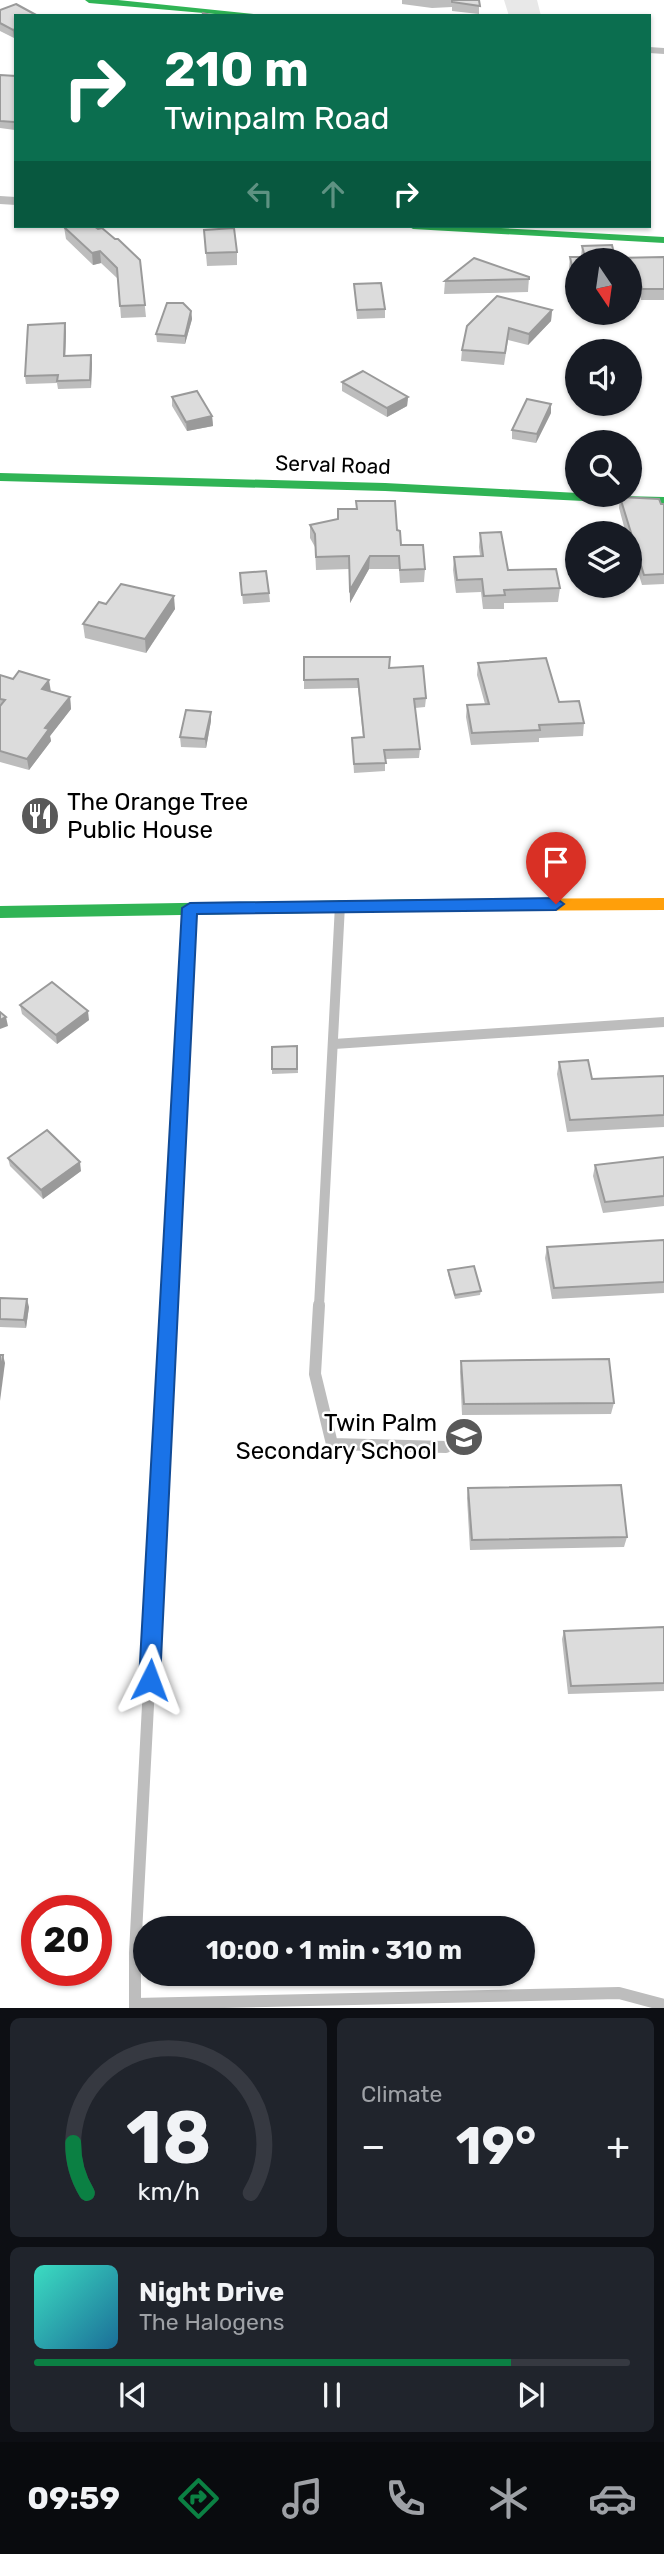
<!DOCTYPE html>
<meta charset="utf-8">
<style>
:root{--surface:#171b24;--page:#20242c;--text:#f1f3f6;--muted:#9ea1a6;--line:#363941;--accent:#0b8043}
body{margin:0;font-family:Rubik,sans-serif;background:var(--page);color:var(--text);height:100vh;display:flex;flex-direction:column;font-size:26px;white-space:nowrap}
*{box-sizing:border-box;margin:0}
p{font-size:23px;color:var(--muted)}
.icon{flex:none;width:38px;height:38px;fill:none;stroke:currentColor;stroke-width:2;stroke-linecap:round;stroke-linejoin:round}
.map{position:relative;height:2008px;overflow:hidden}
.panel{display:flex;flex-direction:column;gap:10px;padding:10px;background:#0d0f14;flex:1}
.panel>*{flex:none}
.guide{position:absolute;left:14px;top:14px;width:637px;height:214px;border-radius:0px;box-shadow:0 2px 5px #0004;background:#0b6e4f;color:#fff;overflow:hidden}
.needle{width:46px;rotate:167deg}
.controls{position:absolute;left:565px;top:248px;display:grid;gap:14px}
.controls a{display:grid;place-items:center;width:77px;height:77px;border-radius:50%;background:var(--surface);box-shadow:0 2px 5px #0004;font-size:35px}
.speed{position:absolute;left:21px;top:1895px;display:flex;gap:14px;font-size:35px;font-weight:700;text-align:center}
.speed>*{display:grid;place-content:center;width:91px;height:91px;border-radius:50%;background:var(--surface);box-shadow:0 2px 5px #0004;line-height:1}
.speed .limit{border:10px solid #d22;background:#fff;color:#111}
.pin{position:absolute;display:grid;place-items:center;width:60px;height:60px;color:#fff;margin:-72px -30px;border-radius:50% 50% 50% 0;rotate:-45deg;box-shadow:0 0 7px #0007}
.pin .icon{rotate:45deg}
.me{position:absolute;width:77px;margin:-38px;rotate:3deg;stroke-linejoin:round;filter:drop-shadow(0 0 5px #0008)}
.turn{display:flex;align-items:center;gap:24px;height:147px;padding:0 35px;font-size:32px}
.turn .icon{width:91px;height:91px;stroke-width:2.5}
.turn b{display:block;font-size:49px;line-height:60px}
.lanes{display:flex;align-items:center;height:66px;padding:0 35px;background:#0003;justify-content:center;gap:35px;direction:ltr}
.lanes .off{opacity:.35}
.big{font-size:52px;font-weight:700;line-height:1.1}
.panel .card{flex:1;display:flex;flex-direction:column;justify-content:center;gap:10px;min-width:0;padding:0 24px;border-radius:10px;background:var(--page)}
.panel .dial{align-items:center;gap:0}
.dial svg{height:182px;overflow:visible;fill:none;stroke:var(--line);stroke-width:7;stroke-linecap:round;text-anchor:middle}
.dial text{fill:var(--text);stroke:none}
.song{display:flex;align-items:center;gap:21px}
.cover{width:84px;height:84px;border-radius:10px;background:linear-gradient(135deg,hsl(170 70% 55%),hsl(200 70% 35%))}
.played{height:7px;border-radius:4px;background:linear-gradient(90deg,var(--accent) 80%,var(--line) 80%)}
.keys{display:flex;justify-content:space-around;direction:ltr}
.heat{display:flex;justify-content:space-between;align-items:center;font-size:38px;direction:ltr}
.panel .tiles{flex:1;display:grid;gap:10px;grid-template-columns:1fr 1fr}
.card:last-child{grid-column:span 2}
.trip{position:absolute;left:133px;top:1916px;width:402px;height:70px;border-radius:35px;background:var(--surface);box-shadow:0 2px 5px #0004;font-weight:700;line-height:70px;text-align:center}
.tab-bar{display:flex;height:112px;justify-content:space-around;align-items:center;background:#090b0e;color:var(--muted)}
.tab-bar .icon{width:49px;height:49px}
.tab-bar .current{color:var(--accent)}
.tab-bar b{font-size:32px;color:var(--text)}
.map>svg:first-child{display:block}
.green{fill:#e8e8e8}
.lines{fill:none;stroke-linecap:round;stroke-linejoin:round}
.lane-far1{stroke:#bdbdbd;stroke-width:10}
.lane{stroke:#bdbdbd;stroke-width:12}
.street{fill:#bdbdbd;fill-rule:evenodd}
.fast{fill:#30b455;fill-rule:evenodd}
.slow{fill:#ff9f0a;fill-rule:evenodd}
.wall{fill:#bdbdbd}
.shaded-wall{fill:#9a9a9a}
.building{fill:#dcdcdc;stroke:#9a9a9a;stroke-width:2}
.route{fill:#1a73e8;stroke:#114b97;stroke-width:2}
.labels{text-anchor:middle;stroke-width:5;stroke-linejoin:round;paint-order:stroke}
.far-street-label{font-size:21px;fill:#000;stroke:#fff}
.poi-label{font-size:24px;fill:#000;stroke:#fff;text-anchor:start}
</style>
<div class="map">
<svg width="664" height="2008" viewBox="0 0 664 2008">
<rect width="100%" height="100%" fill="#fff"/>
<!-- green -->
<path class="green" d="M504,0h33l4,16h-32z"/>
<g class="lines">
<!-- lane-far1 -->
<g class="lane-far1">
<path d="M334,1044l330,-22"/>
<path d="M169,1306l21,-398"/>
<path d="M319,1306l21,-401"/>
</g>
<!-- lane -->
<g class="lane">
<path d="M319,1305l-4,69 17,70 114,3"/>
<path d="M136,2004l483,-11 45,12"/>
<path d="M135,2008v-55l34,-648"/>
</g>
<!-- street -->
<g class="street">
<path d="M649,47l15,1v6l-15,-1z"/>
<path d="M0,196l16,1v8l-16,-1z"/>
</g>
<!-- fast -->
<g class="fast">
<path d="M85,0h33l156,16h-36l-149,-13z"/>
<path d="M408,226h55l201,11v6l-251,-14z"/>
<path d="M0,473l385,10 193,10v2l86,2v8l-279,-14 -385,-10z"/>
<path d="M434,899l8,6 -8,6 -434,7v-12z"/>
</g>
<!-- slow -->
<path class="slow" d="M664,898v12l-230,1 -8,-6 8,-6z"/>
</g>
<!-- wall -->
<g class="wall">
<path d="M402,0h77v14l-27,-3v-4l-20,1 -30,-4z"/>
<path d="M0,10l16,6v22h-2l-14,-7z"/>
<path d="M0,75l16,1 -1,54 -15,-2z"/>
<path d="M64,227l34,2 17,10 25,21 6,57 -25,1 -3,-39 -17,-16 -8,2 -27,-26z"/>
<path d="M204,230l33,22v13l-30,1z"/>
<path d="M582,246l33,12 49,-1v43h-23l-3,-11h-8v-28h-52v30h-4l-5,-23 1,-11h11z"/>
<path d="M529,277l-1,15 -84,2 1,-13z"/>
<path d="M354,284l31,25v9l-28,1z"/>
<path d="M552,310l-1,11 -23,24 -20,-5 -4,25 -43,-4 1,-11z"/>
<path d="M191,311l1,8 -7,25 -28,-2 -1,-8z"/>
<path d="M66,331l-1,25 26,-1 1,8 -1,25 -33,1 -1,-6 -31,1 -1,-8z"/>
<path d="M342,382l66,15 -1,9 -20,11 -45,-26z"/>
<path d="M172,397l40,19 1,10 -26,5 -15,-25z"/>
<path d="M551,413l-15,30 -24,-4v-9z"/>
<path d="M620,497l44,7v80l-22,1 -12,-40v-11h-4l-7,-26z"/>
<path d="M356,501l41,29 4,15 24,24 -1,13 -24,1 -1,-14h-30l-19,34 -1,-34 -33,1 -1,-23 -5,-9v-13l28,-6 18,-10z"/>
<path d="M480,533l28,37 52,18 -2,14 -54,1v6h-21l-2,-17 -25,1 -3,-23 1,-13 26,-1 -1,-9z"/>
<path d="M241,582l28,11 1,9 -27,2z"/>
<path d="M106,604l69,5 -29,44 -61,-15 -2,-14z"/>
<path d="M304,657l85,11 37,30 -1,9 -10,1 5,41 -1,9 -34,1v12l-31,2 -2,-35 11,-1 -5,-49 -54,1z"/>
<path d="M478,663l81,39 25,21 -1,13 -44,2v4l-68,3 -5,-28 1,-12 18,-1 -8,-29z"/>
<path d="M0,675l70,22 1,12 -21,27 1,5 -22,29 -29,-8z"/>
<path d="M211,712v9l-5,27 -25,-1 -1,-10z"/>
<path d="M20,1005l69,15 -32,24 -35,-30z"/>
<path d="M297,1046l1,27 -26,1v-27z"/>
<path d="M559,1062l33,17 72,-3v51l-97,5 -10,-58z"/>
<path d="M664,1157v49l-61,7 -10,-37 2,-11z"/>
<path d="M8,1158l73,13 -38,28 -33,-33z"/>
<path d="M664,1240v53l-112,6 -7,-41 2,-11z"/>
<path d="M448,1270l33,21 -1,4 -25,4 -7,-25z"/>
<path d="M0,1298l29,9 -3,21 -26,-1z"/>
<path d="M461,1361l153,42 -3,11 -149,1 -2,-43z"/>
<path d="M468,1488l159,49 -3,10 -154,3 -3,-52z"/>
<path d="M664,1627v64l-96,3 -6,-55 2,-8z"/>
</g>
<!-- shaded-wall -->
<g class="shaded-wall">
<path d="M16,29v9h-2l-1,-8z"/>
<path d="M100,251l1,12 -8,2 -1,-12z"/>
<path d="M552,310l-1,11 -23,24 1,-11z"/>
<path d="M191,311l1,8 -7,25v-8z"/>
<path d="M65,323l1,8 -1,33 -1,-8z"/>
<path d="M91,355l1,8 -1,25 -1,-8z"/>
<path d="M408,397l-1,9 -20,11v-9z"/>
<path d="M551,404v9l-15,30 1,-9z"/>
<path d="M212,416l1,10 -26,5 -1,-9z"/>
<path d="M370,556l-1,13 -19,34v-13z"/>
<path d="M174,596l1,13 -29,44 -1,-14z"/>
<path d="M49,680l2,12 -9,-3z"/>
<path d="M70,697l1,12 -21,27 1,5 -22,29 -2,-11 18,-31z"/>
<path d="M211,712v9l-5,27 -1,-9z"/>
<path d="M88,1011l1,9 -32,24 -1,-9z"/>
<path d="M6,1017l2,9 -8,3v-9z"/>
<path d="M80,1162l1,9 -38,28 -2,-9z"/>
<path d="M27,1299l2,8 -3,21 -2,-8z"/>
<path d="M3,1355l2,8 -5,38v-26z"/>
</g>
<!-- building -->
<g class="building">
<path d="M452,0h27l1,6 -28,-4z"/>
<path d="M16,4l22,12h-22v13l-3,1 -13,-7v-13z"/>
<path d="M203,13l8,2v1h-9z"/>
<path d="M171,15v1h-92z"/>
<path d="M0,75l16,1v44l-2,2 -14,-1z"/>
<path d="M68,226h26l4,3 4,-1 13,11h3l22,21 5,45 -25,1 -3,-38 -17,-17 -8,2 -28,-26z"/>
<path d="M234,228l3,24 -31,1 -2,-23z"/>
<path d="M612,245l3,13 49,-1v32h-22l-3,-11h-9v-17h-52v19h-3l-5,-23h15l-3,-11z"/>
<path d="M474,258l55,19v2l-84,2z"/>
<path d="M381,283l4,26 -28,1 -3,-26z"/>
<path d="M497,296l55,14 -23,24 -20,-6 -4,25 -43,-3 5,-24z"/>
<path d="M167,303h16l8,8 -6,25 -29,-2z"/>
<path d="M65,323l-1,33 27,-1 -1,25 -33,1 1,-6 -33,1 3,-51z"/>
<path d="M363,371l45,26 -21,11 -45,-26z"/>
<path d="M197,391l15,25 -26,6 -14,-25z"/>
<path d="M527,399l24,5 -14,30 -25,-4z"/>
<path d="M620,497l39,2 2,5h3v70l-20,1z"/>
<path d="M356,501h39l2,29 3,1 1,14h22l2,24 -25,1 -1,-14h-29l-20,34 -1,-34 -33,1 -1,-23 -5,-9 28,-6v-10h19z"/>
<path d="M501,532l7,38 48,-1 4,19 -56,2 1,5 -21,1 -2,-17 -25,1 -3,-23 29,-1 -3,-23z"/>
<path d="M266,571l3,22 -27,2 -2,-22z"/>
<path d="M121,584l53,12 -29,43 -62,-15 16,-22 7,2z"/>
<path d="M304,657h86l-1,11 34,-2 3,32 -12,1 6,50 -36,1 2,13 -32,1 -2,-26 12,-1 -6,-58 -54,1z"/>
<path d="M546,658l13,44 20,-1 5,22 -45,2 1,5 -68,3 -5,-28 22,-1 -11,-41z"/>
<path d="M19,671l30,9 -7,9 28,8 -25,31 4,1 -22,30 -27,-8v-45l5,-6 -5,-1v-24l13,4z"/>
<path d="M186,710l25,2 -6,27 -25,-2z"/>
<path d="M52,982l36,29 -32,24 -36,-30z"/>
<path d="M0,1012l6,5 -6,3z"/>
<path d="M297,1046v23h-25v-22z"/>
<path d="M588,1060l4,19 72,-3v39l-94,5 -11,-58z"/>
<path d="M47,1130l33,32 -39,28 -33,-32z"/>
<path d="M664,1157v39l-59,6 -10,-37z"/>
<path d="M664,1240v42l-110,6 -7,-41z"/>
<path d="M474,1266l7,25 -26,4 -7,-25z"/>
<path d="M0,1298l27,1 -3,21 -24,-1z"/>
<path d="M0,1355h3l-3,20z"/>
<path d="M609,1359l5,44 -150,1 -3,-43z"/>
<path d="M621,1485l6,52 -155,3 -4,-52z"/>
<path d="M664,1627v56l-93,3 -7,-55z"/>
</g>
<!-- route -->
<path class="route" d="M556,898l8,6 -8,6 -359,4 -37,766 -3,8 -7,3 -8,-3 -3,-8 43,-772 8,-5z"/>
<!-- icons -->
<defs>
<symbol id="restaurant-disc" viewBox="-11 -11 22 22"><circle r="9.5" fill="#595959" stroke="#fff"/><path d="M-5-6h1v4h1v-4h1v4h1v-4h1v5L-1.5 .5V6h-2V.5L-5-1ZM5-6V6H3V1.5H1.5Q1.5-4 5-6Z" fill="#fff"/></symbol>
<symbol id="school-disc" viewBox="-11 -11 22 22"><circle r="9.5" fill="#595959" stroke="#fff"/><path d="M0-5L7-2L0 1L-7-2ZM-4 1L0 2.5L4 1V4Q0 6-4 4Z" fill="#fff"/></symbol>
</defs>
<g fill-rule="evenodd">
<use href="#restaurant-disc" x="18" y="794" width="44" height="44"/>
<use href="#school-disc" x="442" y="1415" width="44" height="44"/>
</g>
<g class="labels">
<!-- far-street labels -->
<g class="far-street-label">
<text transform="translate(333 465) rotate(2)" y="7">Serval Road</text>
</g>
<!-- poi labels -->
<g class="poi-label">
<text x="67" y="810">The Orange Tree<tspan x="67" dy="28">Public House</tspan></text>
<text x="437" y="1431" text-anchor="end">Twin Palm<tspan x="437" dy="28">Secondary School</tspan></text>
</g>
</g>
</svg>
<div class="controls">
<a><svg class="needle" viewBox="-14 -14 28 28"><path d="M0-13l5 13h-10z" fill="#e53935"/><path d="M0 13l5-13h-10z" fill="#9ea1a6"/></svg></a>
<a><svg class="icon" aria-label="sound" viewBox="0 0 24 24"><path d="M4 9h4l5-4v14l-5-4H4zM17 9q2 3 0 6"/></svg></a>
<a><svg class="icon" aria-label="search" viewBox="0 0 24 24"><circle cx="10" cy="10" r="6"/><path d="M15 15l6 6"/></svg></a>
<a><svg class="icon" aria-label="layers" viewBox="0 0 24 24"><path d="M12 4l9 5-9 5-9-5zM3 14l9 5 9-5"/></svg></a>
</div>
<div class="speed"><div class="limit">20</div></div>
<div class="pin" style="left:556px;top:904px;background:#d93025"><svg class="icon" aria-label="arrive" viewBox="0 0 24 24"><path d="M6 21V4h12l-3 4 3 4H6"/></svg></div>
<svg class="me" style="left:150px;top:1680px" viewBox="-20 -20 40 40"><path d="M0-17L14 15 0 8-14 15z" fill="#1a73e8" stroke="#fff" stroke-width="4"/></svg>
<div class="trip">10:00 · 1 min · 310 m</div>
<div class="guide">
<div class="turn"><svg class="icon" aria-label="right" viewBox="0 0 24 24"><path d="M7 20v-9h11M14 6l5 5-5 5"/></svg><div><b>210 m</b>Twinpalm Road</div></div>
<div class="lanes"><svg class="icon off" aria-label="left" viewBox="0 0 24 24"><path d="M17 20v-9H6M10 6l-5 5 5 5"/></svg><svg class="icon off" aria-label="ahead" viewBox="0 0 24 24"><path d="M12 20V5M6 11l6-6 6 6"/></svg><svg class="icon" aria-label="right" viewBox="0 0 24 24"><path d="M7 20v-9h11M14 6l5 5-5 5"/></svg></div>
</div>
</div>
<section class="panel">
<div class="tiles">
<div class="card dial"><svg viewBox="0 0 100 80">
<path d="M14 69A42 42 0 1 1 86 69"/>
<path d="M14 69A42 42 0 0 1 8 47" stroke="#0b8043"/>
<text x="50" y="56" font-size="32" font-weight="700">18</text>
<text x="50" y="72" font-size="11">km/h</text>
</svg></div>
<div class="card"><p>Climate</p>
<div class="heat"><a>−</a><b class="big">19°</b><a>+</a></div>
</div>
<div class="card">
<div class="song"><i class="cover"></i><div><b>Night Drive</b><p>The Halogens</p></div></div>
<div class="played"></div>
<div class="keys"><svg class="icon" aria-label="previous" viewBox="0 0 24 24"><path d="M18 5L8 12l10 7zM5 5v14"/></svg><svg class="icon" aria-label="pause" viewBox="0 0 24 24"><path d="M8 5v14M16 5v14"/></svg><svg class="icon" aria-label="next" viewBox="0 0 24 24"><path d="M6 5l10 7-10 7zM19 5v14"/></svg></div>
</div>
</div>
</section>
<nav class="tab-bar">
<b>09:59</b>
<svg class="icon current" aria-label="directions" viewBox="0 0 24 24"><path d="M12 3l9 9-9 9-9-9zM9 14v-3h6M13 9l2 2-2 2"/></svg>
<svg class="icon" aria-label="music" viewBox="0 0 24 24"><path d="M9 18V5l10-2v13"/><circle cx="6" cy="18" r="3"/><circle cx="16" cy="16" r="3"/></svg>
<svg class="icon" aria-label="phone" viewBox="0 0 24 24"><path d="M5 4h4l2 5-3 2q2 4 5 5l2-3 5 2v4C11 20 4 13 5 4z"/></svg>
<svg class="icon" aria-label="climate" viewBox="0 0 24 24"><path d="M12 3v18M4 7l16 10M4 17L20 7"/></svg>
<svg class="icon" aria-label="car" viewBox="0 0 24 24"><path d="M5 17H2v-5l4-1 3-4h7l3 4 3 1v5h-3M9 17h6M6 11h13"/><circle cx="7" cy="17" r="2"/><circle cx="17" cy="17" r="2"/></svg>
</nav>
